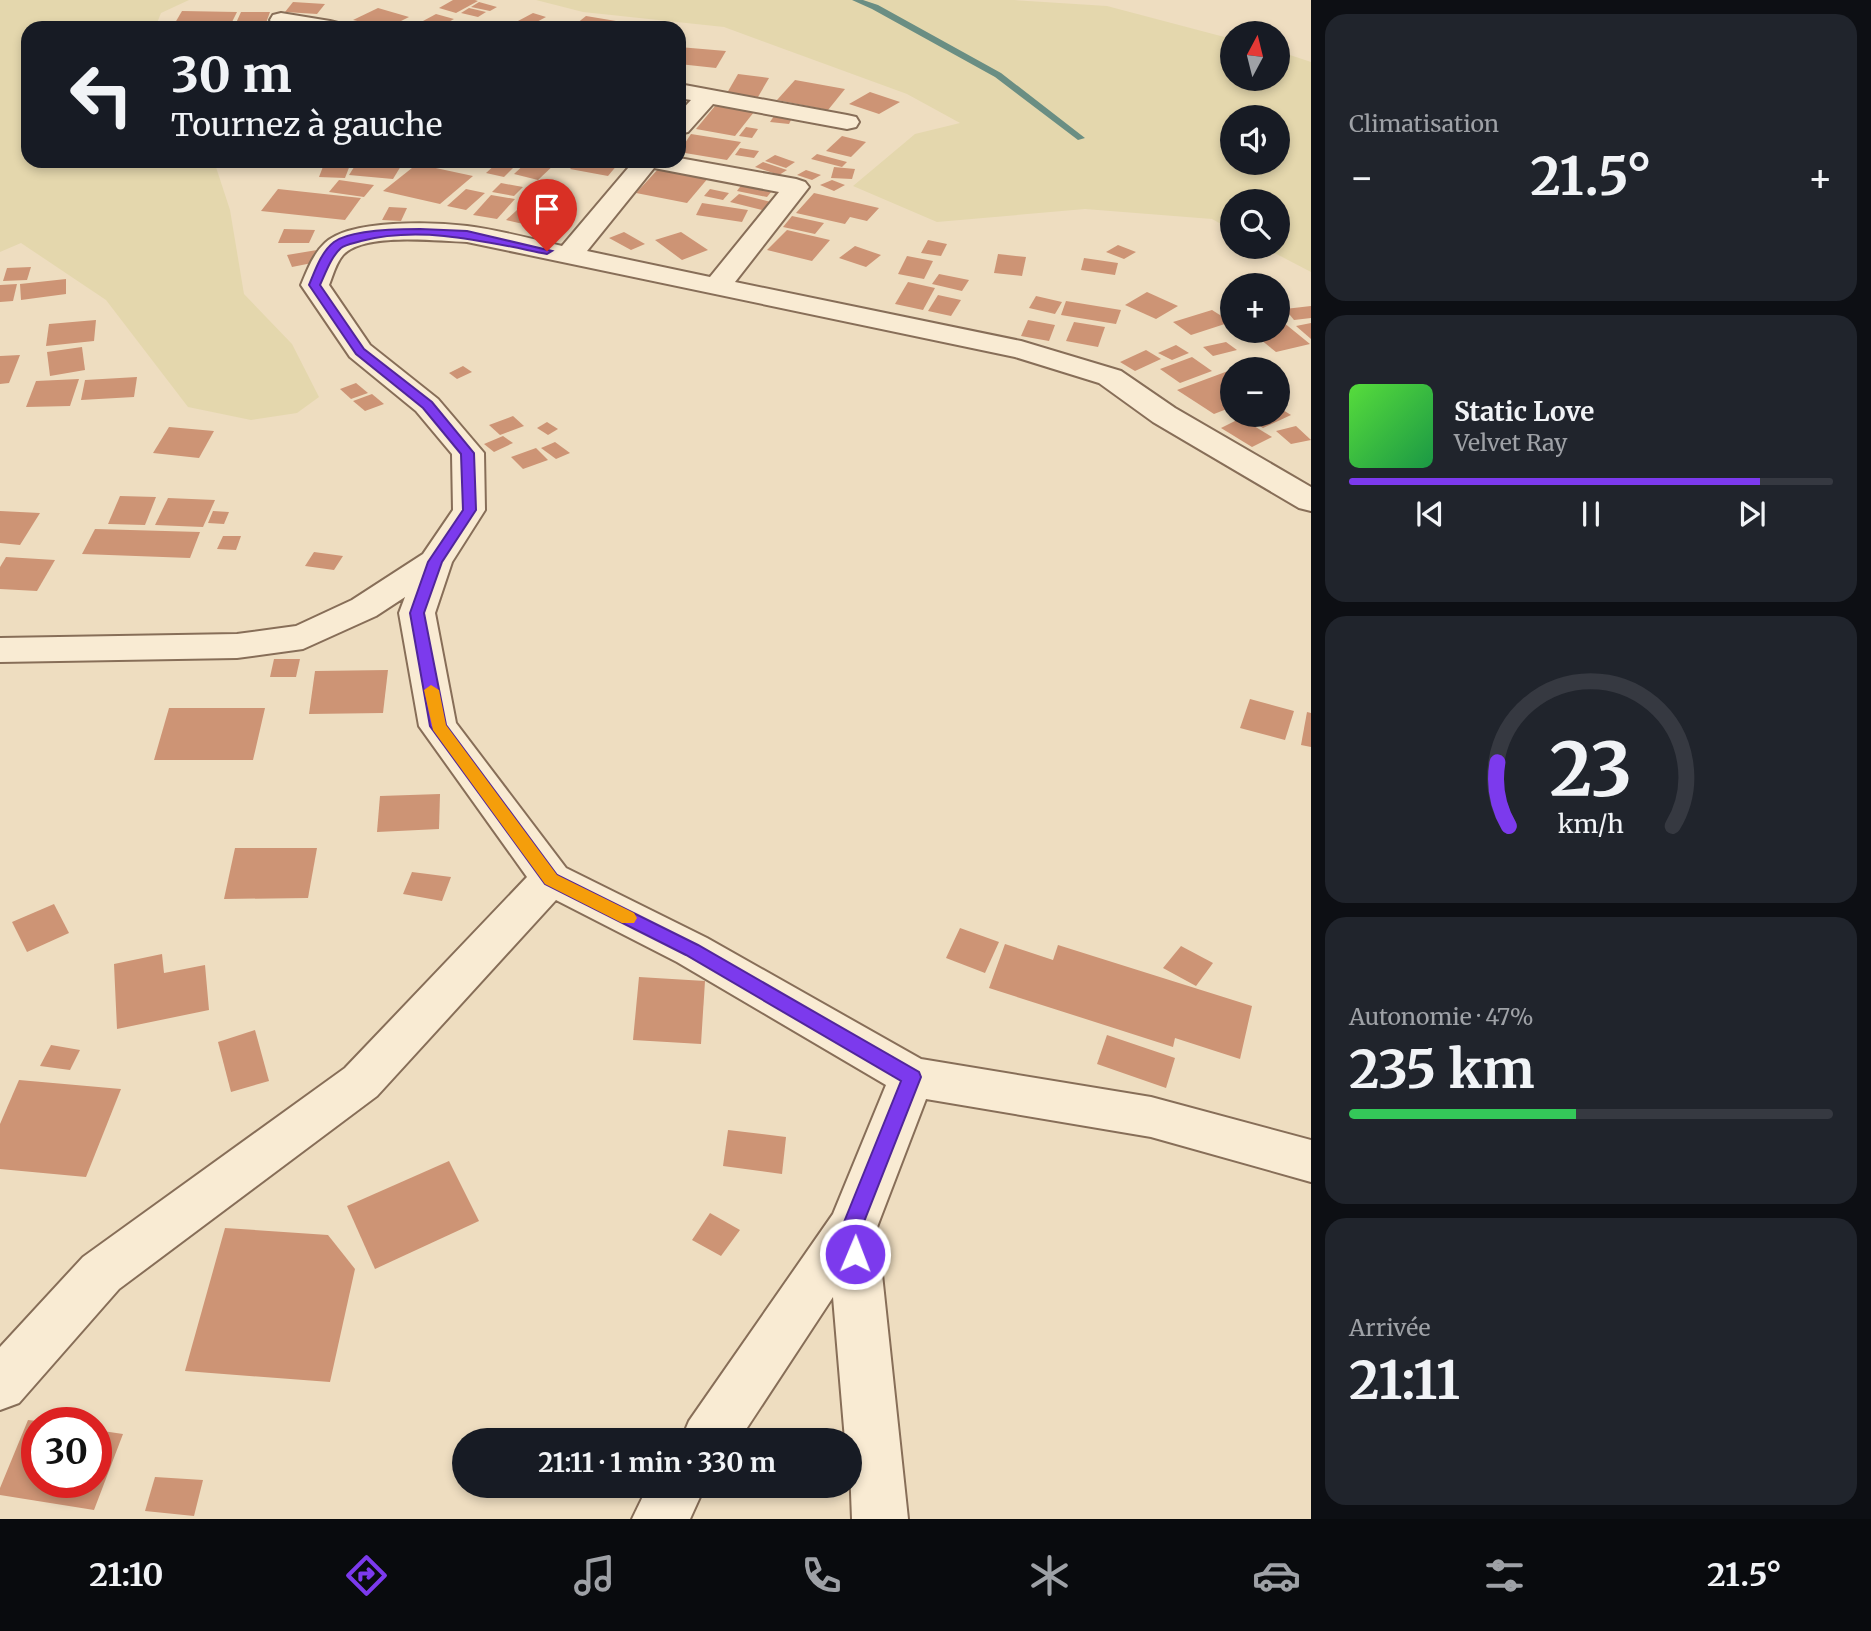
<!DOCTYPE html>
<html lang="fr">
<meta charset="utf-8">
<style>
:root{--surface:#171b24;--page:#20242c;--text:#f1f3f6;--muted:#9ea1a6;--line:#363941;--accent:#7c3aed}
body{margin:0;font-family:Merriweather,serif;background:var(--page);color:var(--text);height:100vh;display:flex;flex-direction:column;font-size:26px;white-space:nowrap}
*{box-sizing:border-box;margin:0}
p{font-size:23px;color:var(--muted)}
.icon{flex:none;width:38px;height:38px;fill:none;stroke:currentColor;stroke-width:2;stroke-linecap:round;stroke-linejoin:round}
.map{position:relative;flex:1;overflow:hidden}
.panel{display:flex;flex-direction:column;gap:14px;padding:14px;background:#0d0f14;width:560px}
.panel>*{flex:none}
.top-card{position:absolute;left:21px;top:21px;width:665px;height:147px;border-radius:21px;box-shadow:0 4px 10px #0003;background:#171b24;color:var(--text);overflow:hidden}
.needle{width:46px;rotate:7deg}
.tools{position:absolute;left:1220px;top:21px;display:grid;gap:14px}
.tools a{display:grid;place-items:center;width:70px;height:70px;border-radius:50%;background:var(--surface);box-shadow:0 4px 10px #0003;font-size:35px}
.speed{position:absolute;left:21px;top:1407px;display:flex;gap:14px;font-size:35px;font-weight:700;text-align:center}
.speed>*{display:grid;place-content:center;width:91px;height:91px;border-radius:50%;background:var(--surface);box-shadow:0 4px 10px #0003;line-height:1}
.speed .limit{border:10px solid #d22;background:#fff;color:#111}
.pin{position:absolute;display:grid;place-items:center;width:60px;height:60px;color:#fff;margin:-72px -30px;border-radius:50% 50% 50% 0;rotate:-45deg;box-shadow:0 0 7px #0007}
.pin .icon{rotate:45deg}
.me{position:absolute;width:77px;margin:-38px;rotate:1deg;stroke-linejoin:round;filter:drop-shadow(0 0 5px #0008)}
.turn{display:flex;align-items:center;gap:24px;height:147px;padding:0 35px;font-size:32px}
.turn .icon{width:91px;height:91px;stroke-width:2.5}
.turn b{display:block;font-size:49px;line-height:60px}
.big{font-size:52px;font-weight:700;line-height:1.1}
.panel .card{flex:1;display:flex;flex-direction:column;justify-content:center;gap:10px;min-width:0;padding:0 24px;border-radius:21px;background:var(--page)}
.panel .dial{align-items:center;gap:0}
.dial svg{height:182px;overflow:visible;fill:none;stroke:var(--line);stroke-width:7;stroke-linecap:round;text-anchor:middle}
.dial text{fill:var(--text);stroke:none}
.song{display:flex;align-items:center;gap:21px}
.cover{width:84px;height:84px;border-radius:10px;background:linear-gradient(135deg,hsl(110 70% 55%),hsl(140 70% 35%))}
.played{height:7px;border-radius:4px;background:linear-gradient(90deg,var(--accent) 85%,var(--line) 85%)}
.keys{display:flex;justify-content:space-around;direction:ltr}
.heat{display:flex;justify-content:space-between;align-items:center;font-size:38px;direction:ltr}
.charge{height:10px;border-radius:5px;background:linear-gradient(90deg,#34c759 47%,var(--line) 0)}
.trip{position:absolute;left:452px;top:1428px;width:410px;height:70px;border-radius:35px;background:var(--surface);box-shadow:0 4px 10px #0003;font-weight:700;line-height:70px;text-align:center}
.menu{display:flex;height:112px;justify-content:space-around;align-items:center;background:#090b0e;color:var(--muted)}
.menu .icon{width:49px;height:49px}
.menu .selected{color:var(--accent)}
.menu b{font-size:32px;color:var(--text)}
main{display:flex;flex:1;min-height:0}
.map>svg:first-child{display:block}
.farmland{fill:#e4d7ad;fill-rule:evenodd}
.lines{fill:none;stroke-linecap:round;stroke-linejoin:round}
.stream{fill:#6a8e83;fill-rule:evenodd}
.building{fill:#cd9475}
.minor-casing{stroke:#876e58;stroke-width:4}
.minor{fill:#f9ebd3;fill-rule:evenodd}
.route{fill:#7c3aed;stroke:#51269a;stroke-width:2}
.slow{fill:#f59e0b}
</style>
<main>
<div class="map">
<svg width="1311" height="1519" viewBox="0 0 1311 1519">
<rect width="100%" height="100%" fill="#eeddc0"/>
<!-- farmland -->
<g class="farmland">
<path d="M0,0h189l-28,13 -6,15h-127v133h186l16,49 14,84 48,50 27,53 -22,16 -46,7 -63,-13 -82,-107 -85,-57 -21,9z"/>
<path d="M536,0h478l93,6 125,33v40h46v-28l33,11v210l-48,-25h15v-46h-46v29l-20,-11 -127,-10 -148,13 -84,-36 62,-52 45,-11 -53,-29 -183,-67 -141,-15zM1232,117h46v46h-46z"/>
</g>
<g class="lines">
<!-- stream -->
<path class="stream" d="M852,0h11l15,5 123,68 84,65 -7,2 -83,-63 -123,-68z"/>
</g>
<!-- building -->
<g class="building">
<path d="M453,0h22l3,1 -22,12 -17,-5z"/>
<path d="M293,2l32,2 -8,10 -32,-2z"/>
<path d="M479,2l18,5 -7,4 -19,-4z"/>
<path d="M378,8l31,9 -22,11 -34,-8z"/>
<path d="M469,8l17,4 -8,5 -17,-4z"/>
<path d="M182,11l55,1 -8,16h-57z"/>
<path d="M241,12h29l-4,11h-30z"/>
<path d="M533,13l13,4 -15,8 -13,-4z"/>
<path d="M436,14l18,5 -13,7 -18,-5z"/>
<path d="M586,16l30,5 -8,7h-37z"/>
<path d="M679,47l47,4 -10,17 -37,-4z"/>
<path d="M738,74l31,4 -11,19 -31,-4z"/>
<path d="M795,80l50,9 -17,21 -51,-10z"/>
<path d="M870,92l30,10 -21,12 -30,-10z"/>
<path d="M715,106l39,6 -19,24 -39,-7z"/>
<path d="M774,116l18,2 -3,6 -19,-2z"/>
<path d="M746,127l12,2 -6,9 -13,-2z"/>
<path d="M691,134l50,8 -14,18 -48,-8z"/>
<path d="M842,136l24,6 -15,15 -25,-6z"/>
<path d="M740,148l19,3 -5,7 -19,-3z"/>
<path d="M817,154l30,8 -5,5 -31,-8z"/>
<path d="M775,155l14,5 6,2 -9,6 -21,-7z"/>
<path d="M358,161h46l-11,18 -44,-4z"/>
<path d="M528,161h30l-20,19 -24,-6z"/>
<path d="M577,161h23l18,3 -10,12 -38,-7z"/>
<path d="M763,162l24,8 -8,5 -24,-8z"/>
<path d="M497,163l17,4 -10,10 -18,-4z"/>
<path d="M324,164l26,1 -5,13 -26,-1z"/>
<path d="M417,164l56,12 -33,28 -57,-13z"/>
<path d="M660,167l49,10 -22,26 -51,-10z"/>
<path d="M834,167l21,2 -3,10 -21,-1z"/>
<path d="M806,170l15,5 -9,5 -15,-5z"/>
<path d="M339,180l35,5 -10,12 -35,-5z"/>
<path d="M745,180l31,6 -9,11 -30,-6z"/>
<path d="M832,180l13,5 -11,6 -14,-6z"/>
<path d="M501,183l22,4 -9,9 -22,-4z"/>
<path d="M278,189l83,9 -16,22 -84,-9z"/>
<path d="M466,189l19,4 -19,17 -19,-4z"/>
<path d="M710,189l19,4 -6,7 -19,-4z"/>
<path d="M538,193l33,8 -18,15 -33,-8z"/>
<path d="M814,193l65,15 -12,13 -17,-4 -5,7 -49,-11z"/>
<path d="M739,194l32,8 -9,8 -32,-8z"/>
<path d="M491,195l24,4 -18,20 -24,-4z"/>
<path d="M702,203l46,7 -6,12 -46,-7z"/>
<path d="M389,207l18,1 -6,13 -19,-1z"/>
<path d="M517,210l38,9 -10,10 -39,-9z"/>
<path d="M792,216l32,7 -9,11 -32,-7z"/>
<path d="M284,229l31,1 -6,13h-31z"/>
<path d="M787,230l43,10 -18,21 -45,-11z"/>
<path d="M624,232l21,12 -14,6 -22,-12z"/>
<path d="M681,232l27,18 -26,10 -27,-20z"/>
<path d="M928,240l19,4 -6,12 -20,-3z"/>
<path d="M1118,245l18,7 -12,7 -18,-7z"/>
<path d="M855,246l26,9 -15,12 -27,-9z"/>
<path d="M317,250l5,11 -30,6 -5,-12z"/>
<path d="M998,254l28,3 -4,19 -28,-3z"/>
<path d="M907,256l26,5 -9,18 -26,-5z"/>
<path d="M1084,258l34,5 -3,12 -34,-5z"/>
<path d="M31,267l-4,13 -24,1 4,-13z"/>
<path d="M939,274l30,6 -7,11 -30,-7z"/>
<path d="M66,279v15l-45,6 -1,-16z"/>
<path d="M908,282l27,6 -12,22 -28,-6z"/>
<path d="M17,284l-4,17 -13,1v-17z"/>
<path d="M1147,292l31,14 -22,13 -31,-14z"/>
<path d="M938,295l23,5 -10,16 -23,-5z"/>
<path d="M1036,296l26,6 -7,12 -26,-6z"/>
<path d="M1066,301l55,9 -5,14 -55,-9z"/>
<path d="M1311,306v12l-17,2 -9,-11z"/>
<path d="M1212,310l19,12 -40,13 -18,-13z"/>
<path d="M1278,318l32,26 -34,8 -26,-21h28z"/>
<path d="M96,320l-2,21 -48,5 3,-22z"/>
<path d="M1028,320l27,5 -6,16 -28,-5z"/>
<path d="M1074,322l31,5 -7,20 -32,-6z"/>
<path d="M1311,323v16l-15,-13z"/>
<path d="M1226,342l11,8 -24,6 -10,-9z"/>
<path d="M1176,345l13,8 -17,7 -14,-7z"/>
<path d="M82,347l3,23 -35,6 -3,-24z"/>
<path d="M1146,350l15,9 -26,12 -15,-9z"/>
<path d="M20,355l-11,28 -9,1v-28z"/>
<path d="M1192,357l20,14 -32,12 -20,-14z"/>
<path d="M463,366l9,6 -15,7 -8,-6z"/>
<path d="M1228,371l4,3v33l-18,7 -37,-24z"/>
<path d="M137,377l-3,20 -53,3 4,-20z"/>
<path d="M79,379l-9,27 -44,1 10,-26z"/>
<path d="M356,383l12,10 -17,6 -11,-10z"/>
<path d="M372,394l12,10 -19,7 -12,-10z"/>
<path d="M1278,407l13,8 -28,13 -21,-13h36z"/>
<path d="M513,416l11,10 -24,9 -11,-10z"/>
<path d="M1241,418l31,19 -20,10 -31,-19z"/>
<path d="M547,422l11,7 -10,6 -11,-7z"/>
<path d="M1296,426l15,14 -20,4 -15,-13z"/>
<path d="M169,427l45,4 -15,27 -46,-5z"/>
<path d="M503,436l10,7 -19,9 -10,-8z"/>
<path d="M555,442l15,11 -14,6 -15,-11z"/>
<path d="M536,448l12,12 -25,9 -12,-12z"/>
<path d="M120,496l36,1 -11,28 -37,-1z"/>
<path d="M168,498l47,2 -12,27 -48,-2z"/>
<path d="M0,511l40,2 -20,32 -20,-2z"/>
<path d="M213,511l16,1 -5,12 -16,-1z"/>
<path d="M95,529l105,3 -10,26 -108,-4z"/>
<path d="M223,536h18l-5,14 -19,-1z"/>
<path d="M314,552l29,4 -9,14 -29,-4z"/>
<path d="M6,557l49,3 -18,31 -37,-2v-22z"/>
<path d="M274,659h26l-4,18h-26z"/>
<path d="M388,670l-5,43 -74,1 6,-43z"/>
<path d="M1250,699l44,12 -9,29 -45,-12z"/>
<path d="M169,708h96l-12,52h-99z"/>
<path d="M1307,712l4,1v34l-10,-2z"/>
<path d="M440,794l-1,35 -62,3 3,-36z"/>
<path d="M235,848h82l-9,50 -84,1z"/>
<path d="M412,872l39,5 -9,24 -39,-7z"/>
<path d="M54,904l15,29 -42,19 -15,-30z"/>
<path d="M960,928l39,14 -14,31 -39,-15z"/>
<path d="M1005,944l48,16 5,-15 194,61 -12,53 -65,-21 -2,9 -184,-59z"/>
<path d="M1181,946l32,17 -17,23 -33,-18z"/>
<path d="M162,954l2,19 41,-8 4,45 -92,19 -3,-65z"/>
<path d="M639,977l66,4 -4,63 -68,-4z"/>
<path d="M255,1030l14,51 -38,11 -13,-50z"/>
<path d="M1107,1035l68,23 -9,30 -69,-24z"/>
<path d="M51,1045l29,5 -10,20 -30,-4z"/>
<path d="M19,1080l102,9 -35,88 -86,-8v-45z"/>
<path d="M728,1130l58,7 -4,37 -59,-8z"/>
<path d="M449,1161l30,60 -104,48 -28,-63z"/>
<path d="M710,1213l30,17 -19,26 -29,-16z"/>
<path d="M225,1228l103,7 27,34 -25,113 -145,-11z"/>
<path d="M28,1420l9,1v61h59v-52l27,4 -29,76 -94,-15v-7z"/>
<path d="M155,1477l48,3 -9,36 -49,-5z"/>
</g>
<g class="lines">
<defs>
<g id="minor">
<path d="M281,13l49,8 8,2 3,5h-51l-17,-3 -3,-5 3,-5z"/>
<path d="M679,84l168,31 9,2 3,5 -3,5 -9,2 -134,-25 -25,28 -9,2v-21l12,-13 -12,-2z"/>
<path d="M679,158l117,21 9,3 4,5 -74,95 286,59 100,30 54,37 136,79v24l-12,-3 -146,-86 -54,-39 -84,-26 -548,-115c-29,-1 -103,-10 -124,13 -7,8 -10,20 -14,30l41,60 68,54 46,54 1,57 -33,52 -17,51 21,110 110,145 141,70 214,121 230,38 160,43v42l-160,-45 -225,-38 -49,128 31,292h-56l-3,-79h-4l-12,-143 -94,143h-58l8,-19 144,-207 53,-129 -209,-123 -121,-62 -179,196 -258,193 -100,114 -19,7v-63l83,-90 262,-189 182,-191 -108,-151 -20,-113 6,-16 -29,19 -73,33 -66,9 -237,4v-24l237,-4 59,-8 56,-26 71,-46 30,-44 -1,-56 -36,-43 -66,-54 -49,-72c6,-14 12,-31 24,-42 25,-24 109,-21 142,-17 32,4 64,13 95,20l72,-85h45zM654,168l125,24 -69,85 -123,-26z"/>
<path d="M648,1486h57l-15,33h-58z"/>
</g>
</defs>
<!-- minor casing -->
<use href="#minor" class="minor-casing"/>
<!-- minor -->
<use href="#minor" class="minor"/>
</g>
<!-- route -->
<path class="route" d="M420,229l47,2 85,20 -5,3c-60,-12 -125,-29 -186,-13 -6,2 -15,3 -20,7 -10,9 -15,24 -21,37l44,64 68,53 42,51 2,57 -34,52 -18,51 22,112 111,150 141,70 221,127 2,5 -59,150 3,27 -3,6 -7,3 -8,-3 -5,-33 59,-146 -215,-126 -141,-71 -115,-158 -20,-113 18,-51 35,-52 -2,-56 -38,-46 -67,-54 -47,-69c6,-14 12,-33 25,-43 16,-12 66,-13 86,-13z"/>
<!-- slow -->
<path class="slow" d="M431,685l8,5 7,35 111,150 77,38 3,5 -3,5h-12l-77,-39 -112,-154 -9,-40z"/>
</svg>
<div class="tools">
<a><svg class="needle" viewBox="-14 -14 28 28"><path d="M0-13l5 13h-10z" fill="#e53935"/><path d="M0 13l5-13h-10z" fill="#9ea1a6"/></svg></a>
<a><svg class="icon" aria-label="sound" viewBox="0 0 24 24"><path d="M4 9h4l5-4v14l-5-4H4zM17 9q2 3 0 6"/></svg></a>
<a><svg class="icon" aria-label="search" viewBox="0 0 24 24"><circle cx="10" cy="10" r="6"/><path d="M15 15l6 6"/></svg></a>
<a>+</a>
<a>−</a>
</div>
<div class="speed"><div class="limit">30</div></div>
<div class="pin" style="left:547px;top:251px;background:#d93025"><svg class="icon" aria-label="arrive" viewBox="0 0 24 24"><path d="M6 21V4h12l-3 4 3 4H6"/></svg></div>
<svg class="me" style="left:855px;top:1254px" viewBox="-20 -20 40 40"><circle r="17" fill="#7c3aed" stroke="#fff" stroke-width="3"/><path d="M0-11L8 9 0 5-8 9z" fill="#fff"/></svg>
<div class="trip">21:11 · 1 min · 330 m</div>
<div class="top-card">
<div class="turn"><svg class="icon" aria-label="left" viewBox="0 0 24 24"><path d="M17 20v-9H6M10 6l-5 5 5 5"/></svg><div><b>30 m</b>Tournez à gauche</div></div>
</div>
</div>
<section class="panel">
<div class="card"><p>Climatisation</p>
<div class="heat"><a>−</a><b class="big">21.5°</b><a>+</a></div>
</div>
<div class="card">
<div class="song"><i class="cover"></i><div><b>Static Love</b><p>Velvet Ray</p></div></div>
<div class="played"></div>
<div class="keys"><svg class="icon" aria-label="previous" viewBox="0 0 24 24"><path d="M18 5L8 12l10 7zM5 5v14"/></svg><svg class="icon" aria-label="pause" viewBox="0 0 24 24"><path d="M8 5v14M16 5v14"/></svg><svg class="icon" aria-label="next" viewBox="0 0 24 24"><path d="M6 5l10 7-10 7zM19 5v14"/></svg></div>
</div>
<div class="card dial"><svg viewBox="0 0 100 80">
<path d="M14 69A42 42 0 1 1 86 69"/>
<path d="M14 69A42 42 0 0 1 9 41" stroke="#7c3aed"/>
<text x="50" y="56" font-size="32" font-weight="700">23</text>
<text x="50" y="72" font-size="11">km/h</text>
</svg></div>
<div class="card"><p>Autonomie · 47%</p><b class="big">235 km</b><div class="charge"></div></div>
<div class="card"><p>Arrivée</p><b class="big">21:11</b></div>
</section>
</main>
<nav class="menu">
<b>21:10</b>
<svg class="icon selected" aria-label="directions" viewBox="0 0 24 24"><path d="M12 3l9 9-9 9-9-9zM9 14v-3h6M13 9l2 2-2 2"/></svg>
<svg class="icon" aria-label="music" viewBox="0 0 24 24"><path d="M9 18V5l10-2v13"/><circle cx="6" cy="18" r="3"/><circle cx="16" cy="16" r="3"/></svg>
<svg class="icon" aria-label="phone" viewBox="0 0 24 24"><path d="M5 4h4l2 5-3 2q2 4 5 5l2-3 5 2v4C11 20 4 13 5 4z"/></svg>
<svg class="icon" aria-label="climate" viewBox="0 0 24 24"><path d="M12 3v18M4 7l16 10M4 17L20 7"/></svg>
<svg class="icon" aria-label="car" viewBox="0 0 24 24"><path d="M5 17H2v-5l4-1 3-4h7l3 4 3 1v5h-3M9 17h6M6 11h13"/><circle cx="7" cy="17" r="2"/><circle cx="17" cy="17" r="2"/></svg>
<svg class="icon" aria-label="filters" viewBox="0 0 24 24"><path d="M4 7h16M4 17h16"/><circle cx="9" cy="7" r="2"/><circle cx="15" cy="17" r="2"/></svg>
<b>21.5°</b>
</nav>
